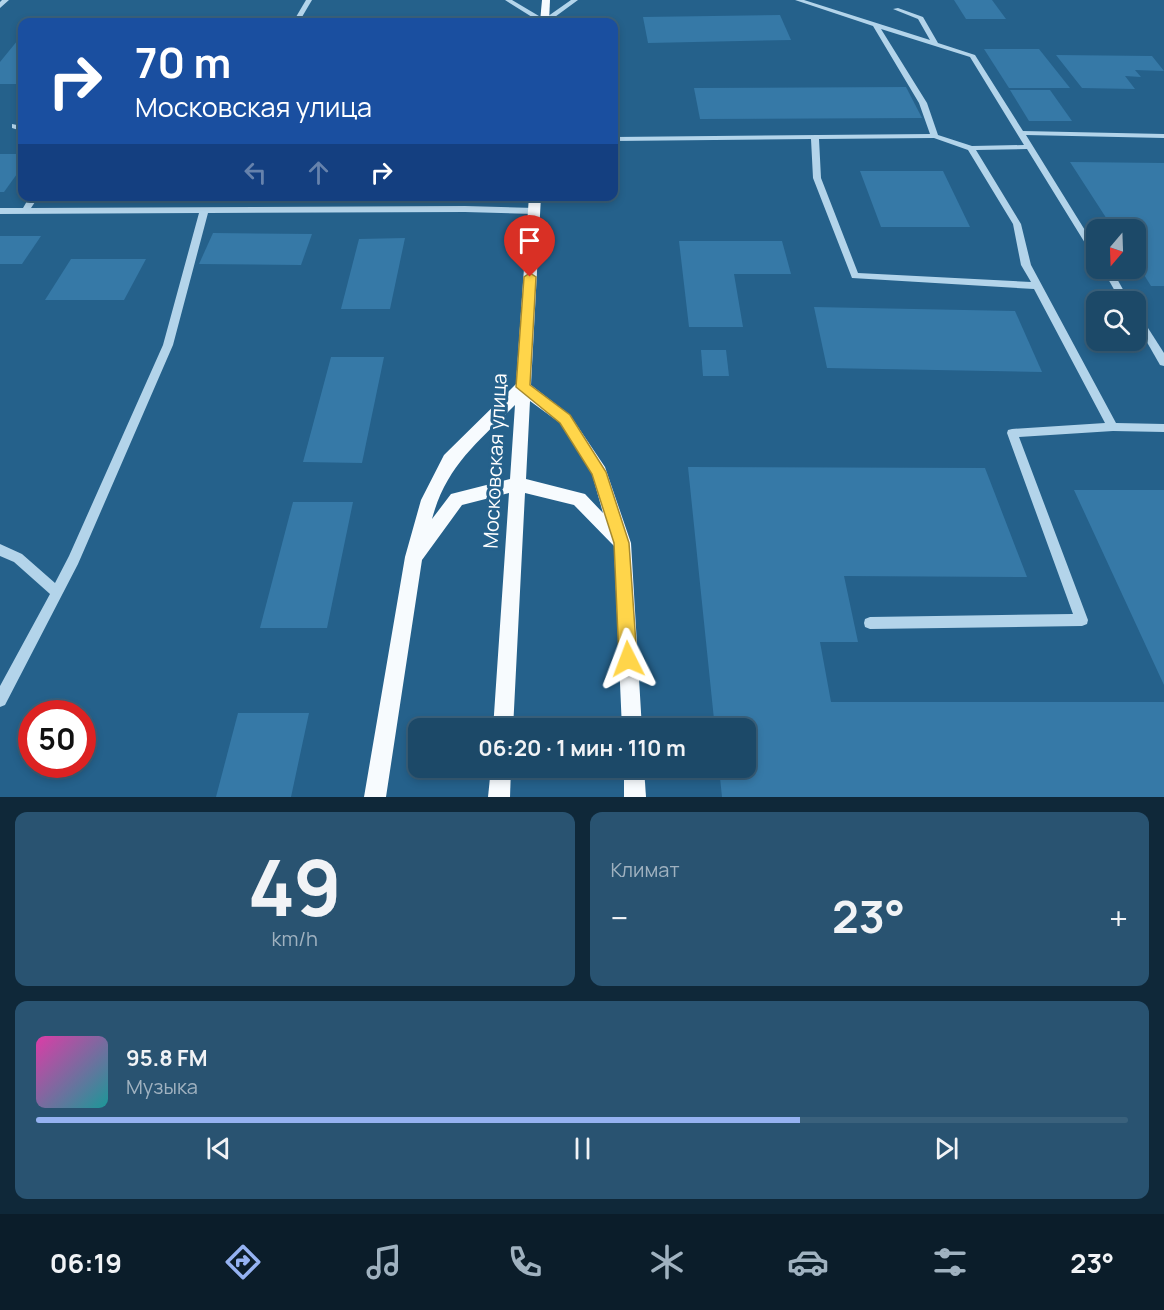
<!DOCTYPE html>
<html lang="ru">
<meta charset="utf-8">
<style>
:root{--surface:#1c4968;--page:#295371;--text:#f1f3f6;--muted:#a0b2c0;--line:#3a617c;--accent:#95b2f1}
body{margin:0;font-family:Manrope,sans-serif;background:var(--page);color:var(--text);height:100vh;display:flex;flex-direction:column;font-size:22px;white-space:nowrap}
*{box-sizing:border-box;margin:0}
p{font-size:20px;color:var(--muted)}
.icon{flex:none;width:33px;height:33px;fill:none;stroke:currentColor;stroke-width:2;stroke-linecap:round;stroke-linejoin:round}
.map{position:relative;height:797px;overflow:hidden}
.details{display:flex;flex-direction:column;gap:15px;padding:15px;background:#0f2839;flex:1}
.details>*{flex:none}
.guide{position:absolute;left:18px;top:18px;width:600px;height:183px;border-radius:12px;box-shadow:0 3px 9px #0003,0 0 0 2px var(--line);background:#1a4fa0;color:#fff;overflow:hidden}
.needle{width:39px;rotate:199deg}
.controls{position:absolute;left:1086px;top:219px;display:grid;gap:12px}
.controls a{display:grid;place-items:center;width:60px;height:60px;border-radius:12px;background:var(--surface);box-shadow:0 3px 9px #0003,0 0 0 2px var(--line);font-size:30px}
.speed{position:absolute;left:18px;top:700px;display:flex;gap:12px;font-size:30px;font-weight:700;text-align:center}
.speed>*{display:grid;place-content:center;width:78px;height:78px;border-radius:50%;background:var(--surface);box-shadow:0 3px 9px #0003,0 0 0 2px var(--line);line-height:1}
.speed .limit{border:9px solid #d22;background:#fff;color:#111}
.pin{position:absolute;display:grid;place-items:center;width:51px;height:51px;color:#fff;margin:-62px -26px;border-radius:50% 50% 50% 0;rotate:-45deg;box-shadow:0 0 6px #0007}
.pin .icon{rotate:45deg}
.me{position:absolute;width:66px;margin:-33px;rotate:357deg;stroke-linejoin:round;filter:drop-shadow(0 0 4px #0008)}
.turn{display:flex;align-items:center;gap:21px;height:126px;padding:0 18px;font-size:27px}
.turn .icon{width:78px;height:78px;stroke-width:2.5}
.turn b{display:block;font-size:42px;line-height:51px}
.lanes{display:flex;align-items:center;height:57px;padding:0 18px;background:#0003;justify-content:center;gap:30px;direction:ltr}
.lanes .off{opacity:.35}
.big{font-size:45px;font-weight:700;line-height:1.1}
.details .tile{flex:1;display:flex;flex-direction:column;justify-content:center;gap:9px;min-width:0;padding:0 21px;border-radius:12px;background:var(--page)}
.details .dial{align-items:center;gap:0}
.dial b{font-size:78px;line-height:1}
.song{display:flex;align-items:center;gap:18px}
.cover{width:72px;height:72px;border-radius:9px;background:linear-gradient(135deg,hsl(320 70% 55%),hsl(180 70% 35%))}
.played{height:6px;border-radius:3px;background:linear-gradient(90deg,var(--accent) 70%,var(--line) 70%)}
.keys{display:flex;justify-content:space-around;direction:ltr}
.heat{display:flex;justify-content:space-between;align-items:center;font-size:33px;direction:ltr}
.details .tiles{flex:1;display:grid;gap:15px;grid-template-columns:1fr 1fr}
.tile:last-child{grid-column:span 2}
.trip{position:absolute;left:408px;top:718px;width:348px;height:60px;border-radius:12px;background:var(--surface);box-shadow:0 3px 9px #0003,0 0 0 2px var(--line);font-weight:700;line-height:60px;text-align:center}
.menu{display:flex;height:96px;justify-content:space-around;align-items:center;background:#0b1d2a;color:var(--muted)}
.menu .icon{width:42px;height:42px}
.menu .on{color:var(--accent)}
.menu b{font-size:27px;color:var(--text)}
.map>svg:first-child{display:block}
.building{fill:#3679a7}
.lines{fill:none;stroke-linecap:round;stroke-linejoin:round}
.minor{fill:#b3d4ea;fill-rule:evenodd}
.major{fill:#f7fbfe;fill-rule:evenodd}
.route{fill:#ffd54a;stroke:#a68a30;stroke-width:1.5}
.labels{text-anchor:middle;stroke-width:6;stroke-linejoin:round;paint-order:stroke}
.street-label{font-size:20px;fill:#fff;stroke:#25618b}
</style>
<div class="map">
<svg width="1164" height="797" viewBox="0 0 1164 797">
<rect width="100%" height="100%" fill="#25618b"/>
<!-- building -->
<g class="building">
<path d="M954,0h38l14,19h-40z"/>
<path d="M780,15l11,25 -143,3 -5,-26z"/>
<path d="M22,35v49h-22v-22z"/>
<path d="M984,49h55l31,39h-61z"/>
<path d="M1056,55l96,1 12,15 -29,-1 6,7 -16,-1 10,13 -53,-1z"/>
<path d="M906,87l16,31 -222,1 -6,-31z"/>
<path d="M1010,90h40l22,31h-43z"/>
<path d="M0,154h22v13l-18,25h-4z"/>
<path d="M1070,162l94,1v123h-13l-15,-24v-32h-22z"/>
<path d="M860,171h83l27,56h-89z"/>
<path d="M213,233l99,1 -11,31 -102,-1z"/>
<path d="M0,236h41l-19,28h-22z"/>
<path d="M405,238l-15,71h-49l18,-70z"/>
<path d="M679,241h103l9,33h-57l9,53h-54z"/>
<path d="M71,259h75l-22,41h-79z"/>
<path d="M814,307l201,4 27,61 -215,-4z"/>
<path d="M701,350h25l3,26h-26z"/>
<path d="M331,357h53l-22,106 -59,-1z"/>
<path d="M688,467l297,1 42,109 -183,-1 14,66h-38l11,60h333v95h-442l-3,-29h27v-39h-31z"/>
<path d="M1074,490h90v195z"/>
<path d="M293,502h60l-26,126h-67z"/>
<path d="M238,713h71l-18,84h-75z"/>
</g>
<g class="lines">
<!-- minor -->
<g class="minor">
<path d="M2,0h7l-9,8v-6z"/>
<path d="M306,0h6l-13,22h-6z"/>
<path d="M505,0h7l32,19 27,-19h7l-30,22h-8z"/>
<path d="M795,0h9l126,40 -12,-21 -25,-10 5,-1 25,9 15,26 37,12 48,76 141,3v4l-138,-3 70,113v9l-3,-1 -66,-107 -51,1 45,74 10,41 85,158 48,1v8l-51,-1 -94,6 69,183 -1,4 -5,2 -212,3 -5,-2 -1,-4 1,-4 5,-2 203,-3 -66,-181 1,-3 4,-1 93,-6 -71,-134 -182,-11 -39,-100 -2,-39 -197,2v-4l316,-3 -11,-31 -46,-77zM881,29l89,28 54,88 -52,1 -34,-11 -11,-32zM934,138l34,12 45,74 8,41 10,17 -173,-9 -37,-95 -2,-39z"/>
<path d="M12,124l10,2v5l-10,-3z"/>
<path d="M30,196h9l-8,12 434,-2 69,2 4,3 -4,3 -69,-2 -257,1 -35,132 -95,219 -73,141 -5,2v-21l50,-92 -36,-32 -14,-6v-12l22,10 33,29 14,-27 94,-211 36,-132 -199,1v-6h23z"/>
<path d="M1102,268h9l19,34h-9z"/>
<path d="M1136,313l3,1 25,39v13l-4,-1 -24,-42z"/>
</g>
<!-- major -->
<g class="major">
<path d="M542,0h8l-1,22h-9z"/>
<path d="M529,196h12l-10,189 39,30 35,52 26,76 11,186h-20l-8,-183 -40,-41 -49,-12 -12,236h-20l16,-236 -47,12 -40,55 -36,237h-22l41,-240 16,-57 23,-45 72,-71zM530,401l30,22 32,51 11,39 -18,-19 -59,-15zM515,405l-5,74 -59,15 -19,25c14,-53 46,-77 83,-114z"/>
<path d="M491,768h20l-1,29h-22z"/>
<path d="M624,768h20l2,29h-22z"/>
</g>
</g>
<!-- route -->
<path class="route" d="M530,273l6,4 -6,108 40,30 36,57 23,71 8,116 -3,6 -6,3 -6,-3 -3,-6 -5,-116 -22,-69 -32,-51 -44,-36 8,-110z"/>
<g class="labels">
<!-- street labels -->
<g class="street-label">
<text transform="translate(495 461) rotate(-87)" y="7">Московская улица</text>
</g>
</g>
</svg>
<div class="controls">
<a><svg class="needle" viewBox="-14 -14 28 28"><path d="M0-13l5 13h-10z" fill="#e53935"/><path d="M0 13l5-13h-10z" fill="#a0b2c0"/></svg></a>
<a><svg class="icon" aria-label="search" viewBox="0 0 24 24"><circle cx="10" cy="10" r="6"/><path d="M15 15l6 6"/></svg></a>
</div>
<div class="speed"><div class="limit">50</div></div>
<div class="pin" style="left:530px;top:277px;background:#d93025"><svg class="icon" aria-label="arrive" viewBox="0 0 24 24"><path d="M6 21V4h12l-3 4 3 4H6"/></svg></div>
<svg class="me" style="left:628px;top:659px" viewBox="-20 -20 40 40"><path d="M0-17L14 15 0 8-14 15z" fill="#ffd54a" stroke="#fff" stroke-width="4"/></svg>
<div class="trip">06:20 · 1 мин · 110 m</div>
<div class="guide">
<div class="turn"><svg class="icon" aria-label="right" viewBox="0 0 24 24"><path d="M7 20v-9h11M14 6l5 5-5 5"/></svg><div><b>70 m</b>Московская улица</div></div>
<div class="lanes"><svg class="icon off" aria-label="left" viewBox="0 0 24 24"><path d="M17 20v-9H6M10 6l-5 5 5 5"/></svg><svg class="icon off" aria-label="ahead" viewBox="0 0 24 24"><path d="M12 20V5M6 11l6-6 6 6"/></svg><svg class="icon" aria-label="right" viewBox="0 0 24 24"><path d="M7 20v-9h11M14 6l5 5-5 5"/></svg></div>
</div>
</div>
<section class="details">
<div class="tiles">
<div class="tile dial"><b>49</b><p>km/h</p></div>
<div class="tile"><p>Климат</p>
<div class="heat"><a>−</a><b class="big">23°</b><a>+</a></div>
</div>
<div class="tile">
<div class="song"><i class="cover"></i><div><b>95.8 FM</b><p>Музыка</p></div></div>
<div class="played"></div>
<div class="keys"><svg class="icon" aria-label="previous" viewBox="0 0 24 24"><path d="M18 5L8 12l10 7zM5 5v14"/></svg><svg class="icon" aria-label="pause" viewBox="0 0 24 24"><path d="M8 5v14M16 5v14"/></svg><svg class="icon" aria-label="next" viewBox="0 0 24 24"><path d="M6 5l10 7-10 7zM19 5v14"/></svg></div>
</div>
</div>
</section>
<nav class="menu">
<b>06:19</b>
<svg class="icon on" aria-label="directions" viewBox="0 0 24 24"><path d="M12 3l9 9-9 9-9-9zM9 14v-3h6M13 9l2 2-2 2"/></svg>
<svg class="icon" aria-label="music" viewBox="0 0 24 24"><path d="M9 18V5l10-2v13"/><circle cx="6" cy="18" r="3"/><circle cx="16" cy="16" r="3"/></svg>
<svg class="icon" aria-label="phone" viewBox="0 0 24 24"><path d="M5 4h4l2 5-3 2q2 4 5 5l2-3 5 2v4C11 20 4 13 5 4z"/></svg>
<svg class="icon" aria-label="climate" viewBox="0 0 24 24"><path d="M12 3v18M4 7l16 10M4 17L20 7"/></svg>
<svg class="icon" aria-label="car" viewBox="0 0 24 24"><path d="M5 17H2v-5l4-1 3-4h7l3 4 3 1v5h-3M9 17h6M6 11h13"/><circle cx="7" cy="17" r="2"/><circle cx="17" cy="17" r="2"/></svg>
<svg class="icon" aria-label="filters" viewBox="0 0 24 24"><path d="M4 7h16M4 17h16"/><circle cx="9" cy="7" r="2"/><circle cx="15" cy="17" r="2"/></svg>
<b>23°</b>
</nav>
